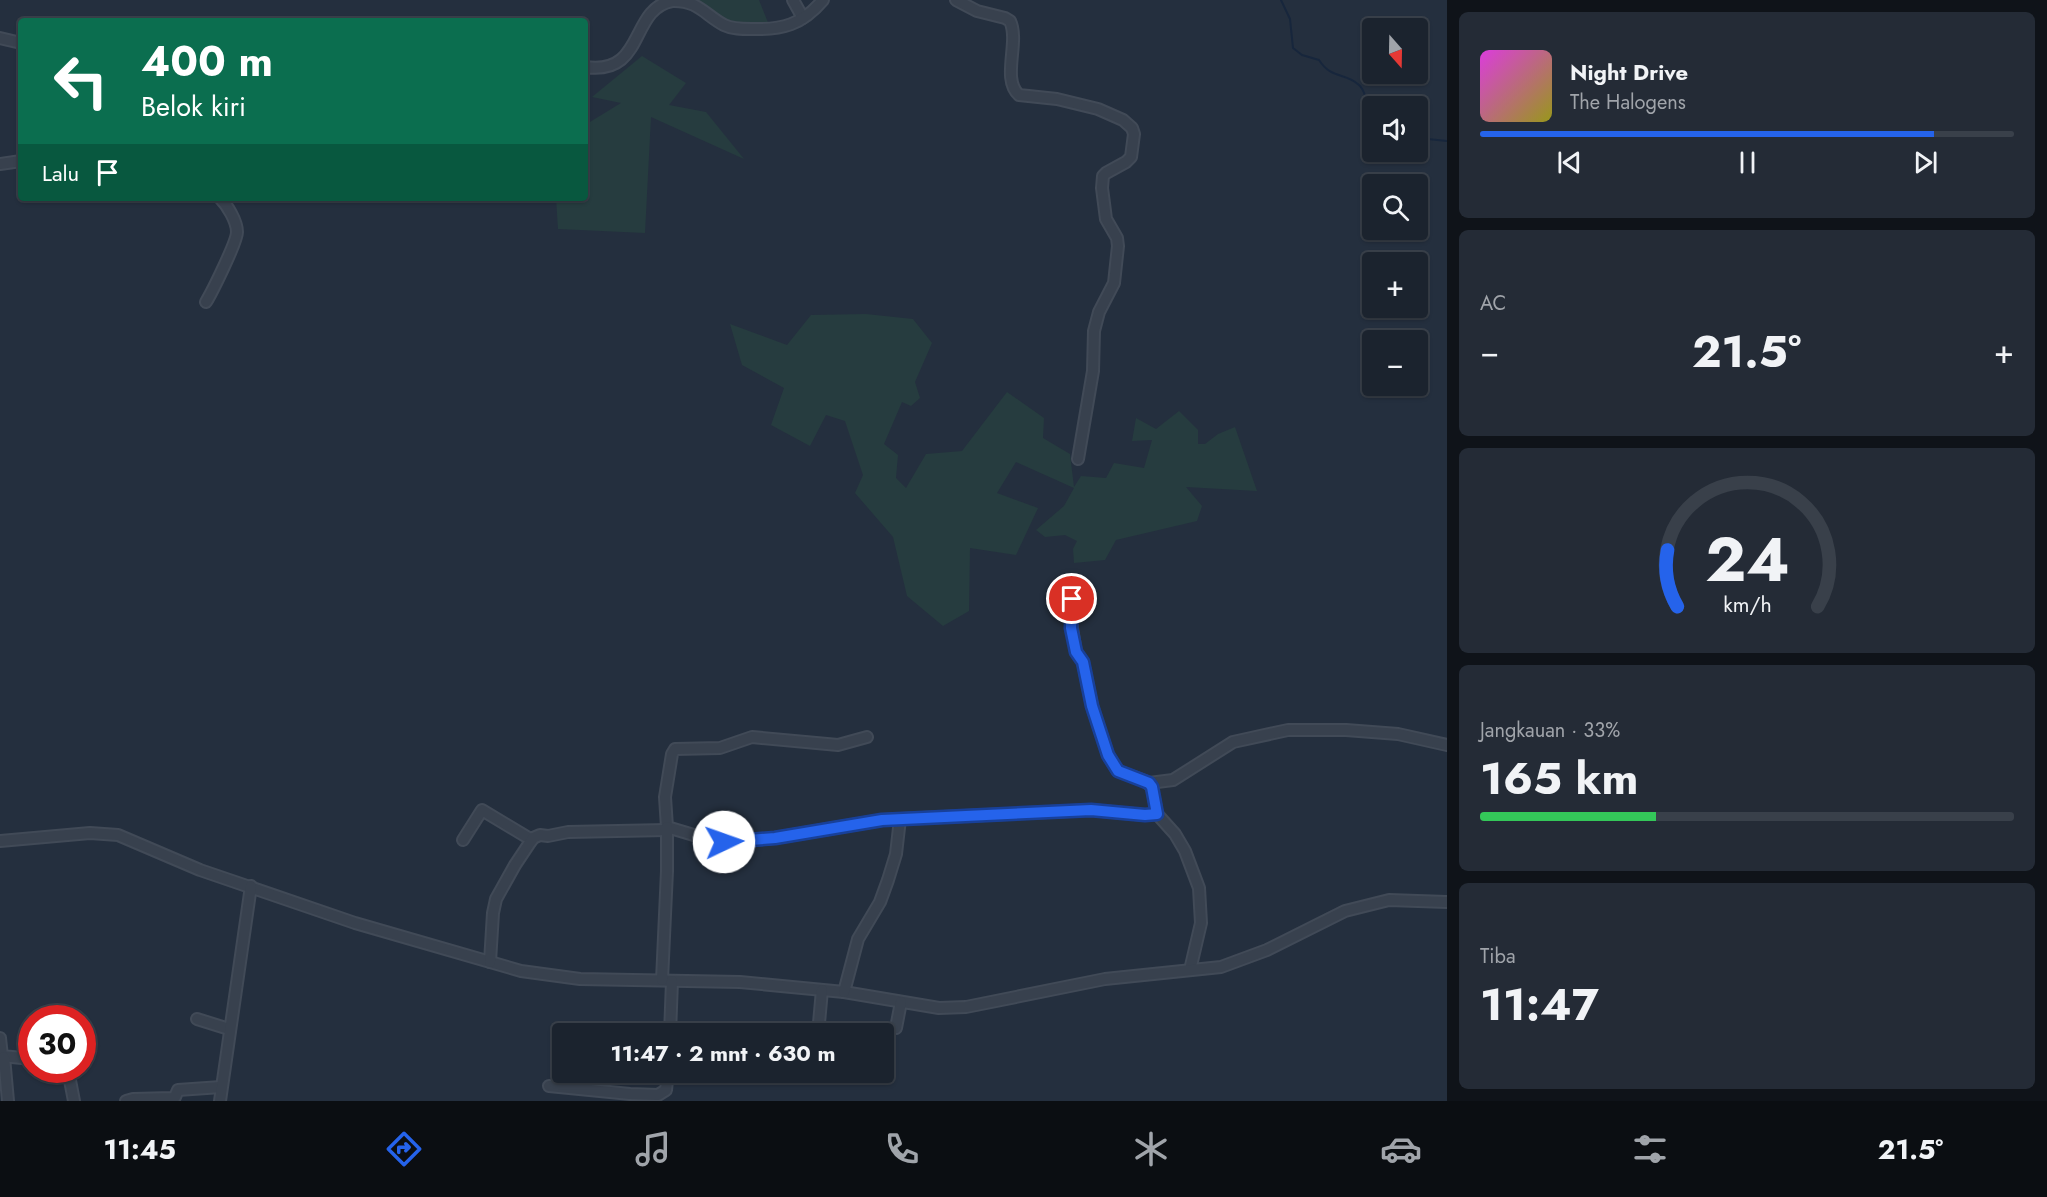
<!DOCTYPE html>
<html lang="id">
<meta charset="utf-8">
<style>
:root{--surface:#1b232e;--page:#242b36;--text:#f1f3f6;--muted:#a0a4aa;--line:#39404a;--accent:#2563eb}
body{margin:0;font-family:Jost,sans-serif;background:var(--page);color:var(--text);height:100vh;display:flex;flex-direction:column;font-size:22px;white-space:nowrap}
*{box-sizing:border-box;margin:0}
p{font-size:20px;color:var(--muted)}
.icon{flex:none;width:33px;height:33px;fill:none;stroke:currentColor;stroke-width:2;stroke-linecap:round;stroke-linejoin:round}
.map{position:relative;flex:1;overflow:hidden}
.sheet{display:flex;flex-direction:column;gap:12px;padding:12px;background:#0f1319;width:600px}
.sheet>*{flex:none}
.guide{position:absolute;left:18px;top:18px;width:570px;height:183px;border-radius:6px;box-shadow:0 2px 4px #0004,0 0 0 2px var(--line);background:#0b6e4f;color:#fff;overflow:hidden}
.needle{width:39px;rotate:160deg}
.controls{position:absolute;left:1362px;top:18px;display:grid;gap:12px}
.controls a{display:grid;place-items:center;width:66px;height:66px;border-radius:6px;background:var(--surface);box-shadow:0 2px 4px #0004,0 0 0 2px var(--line);font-size:30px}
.speed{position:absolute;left:18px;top:1005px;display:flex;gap:12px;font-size:30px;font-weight:700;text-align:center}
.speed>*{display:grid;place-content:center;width:78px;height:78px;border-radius:50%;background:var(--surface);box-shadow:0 2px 4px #0004,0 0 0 2px var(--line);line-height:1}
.speed .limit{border:9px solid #d22;background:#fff;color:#111}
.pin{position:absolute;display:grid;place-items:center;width:51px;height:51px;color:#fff;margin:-26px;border:3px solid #fff;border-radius:50%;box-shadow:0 2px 6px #0007}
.me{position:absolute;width:66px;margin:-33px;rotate:87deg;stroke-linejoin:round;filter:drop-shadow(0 0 4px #0008)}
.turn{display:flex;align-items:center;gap:21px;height:126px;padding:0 24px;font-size:27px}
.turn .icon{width:78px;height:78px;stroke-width:2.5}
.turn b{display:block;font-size:42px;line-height:51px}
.then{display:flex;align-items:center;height:57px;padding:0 24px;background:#0003;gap:12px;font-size:22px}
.big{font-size:45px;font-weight:700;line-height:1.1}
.sheet .widget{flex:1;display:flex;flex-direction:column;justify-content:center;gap:9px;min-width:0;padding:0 21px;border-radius:9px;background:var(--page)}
.sheet .dial{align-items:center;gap:0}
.dial svg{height:156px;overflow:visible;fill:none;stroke:var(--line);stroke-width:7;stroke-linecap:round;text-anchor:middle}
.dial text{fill:var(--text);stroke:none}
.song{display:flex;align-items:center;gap:18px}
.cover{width:72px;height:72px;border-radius:9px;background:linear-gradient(135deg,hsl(300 70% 55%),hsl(60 70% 35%))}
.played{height:6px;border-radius:3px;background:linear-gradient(90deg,var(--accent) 85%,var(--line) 85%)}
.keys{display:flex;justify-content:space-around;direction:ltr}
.heat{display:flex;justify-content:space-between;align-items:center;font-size:33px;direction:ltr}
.charge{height:9px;border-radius:4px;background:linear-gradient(90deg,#34c759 33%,var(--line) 0)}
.trip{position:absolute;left:552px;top:1023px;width:342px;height:60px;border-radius:6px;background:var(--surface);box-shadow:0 2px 4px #0004,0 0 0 2px var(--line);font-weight:700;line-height:60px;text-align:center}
.tab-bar{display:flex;height:96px;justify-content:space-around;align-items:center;background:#0b0e12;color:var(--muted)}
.tab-bar .icon{width:42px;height:42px}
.tab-bar .current{color:var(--accent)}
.tab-bar b{font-size:27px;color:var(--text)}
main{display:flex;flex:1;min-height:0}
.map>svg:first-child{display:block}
.green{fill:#263c3f}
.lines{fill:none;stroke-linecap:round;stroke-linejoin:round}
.stream{stroke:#17263c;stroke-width:2}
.minor-casing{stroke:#414a57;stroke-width:14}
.minor{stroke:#38414e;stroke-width:10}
.route-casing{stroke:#184099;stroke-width:15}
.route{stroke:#2563eb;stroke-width:10}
</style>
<main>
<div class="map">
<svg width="1447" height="1101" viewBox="0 0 1447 1101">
<rect width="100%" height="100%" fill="#242f3e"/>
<!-- green -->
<g class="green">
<path d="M680,0h79l10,25 -42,-1z"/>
<path d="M642,56l44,27 -17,22 37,7 38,47 -93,-42 -6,116 -87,-4 -2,-31h29v-73l36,-22 -29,-6z"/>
<path d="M866,314l47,5 19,24 -17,39 5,16 -9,8 -9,-4 -18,42 14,11 -2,23 10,10 20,-34 36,-3 45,-59 37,26 -1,20 27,16 4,33 7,-11 25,2 8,-15 30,5 8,-28 -20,1 4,-23 20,11 23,-18 19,19v14h7l13,-10 17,-7 22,64 -71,-4 16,19 -5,15 -81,19 -11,20 -31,3 -1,-14 4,-8 -12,-6 -20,2 -9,-7 28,-24 10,-18 -58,-26 -19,31 41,15 -22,47 -46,-7 -1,63 -26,15 -36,-30 -14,-59 -38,-44 8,-18 -18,-54 -19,-6 -16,31 -39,-21 13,-37 -42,-23 -12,-41 57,21 24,-30z"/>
</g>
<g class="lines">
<!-- stream -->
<g class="stream">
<path d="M1281,0l9,19 3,29 9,7 17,5c13,20 26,12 40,25 7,6 6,17 13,24"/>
<path d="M1418,138l29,3"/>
</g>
<defs>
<g id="minor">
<path d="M793,0l10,18"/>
<path d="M956,0l21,11 28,7 5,3c10,21 -9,58 9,74l38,4 41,10 25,11 9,8 2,6 -3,23 -5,5 -20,11 -3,3 -1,12 4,31 11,19 1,8 -4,37 -15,29 -5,19 -1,40 -15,88"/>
<path d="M0,38l21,5"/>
<path d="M585,67c61,9 44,-58 87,-66 26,-1 33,14 52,24 8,4 18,4 27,4 31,1 51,-4 72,-29"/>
<path d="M0,164l21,-3"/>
<path d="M206,302c6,-10 31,-60 31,-70 0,-11 -10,-27 -17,-34"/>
<path d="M1076,583l-4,16v29l4,24 7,10 9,44 16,49 10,16 27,10 7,6 5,27 18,20 10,17 14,37 2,35 -11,47"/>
<path d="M867,737l-29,8 -86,-8 -32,11 -45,1 -3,5 -7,43 2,30 40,12 25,3 43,-4 107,-18 18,-1"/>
<path d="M1149,783l24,-3 60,-38 55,-12h58l52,4 49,11"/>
<path d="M463,840l19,-30 50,30"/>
<path d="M0,841l90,-8 28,2 82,35 155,53 166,48 59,8 160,3 104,10 95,16 27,-1 139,-28 116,-12 46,-17 78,-39 44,-11 58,2"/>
<path d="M490,962l3,-49 3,-14 19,-34 18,-27 7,-3 8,1 20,-4 99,-2"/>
<path d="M662,980l5,-109v-44"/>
<path d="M844,992l14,-53 22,-37 8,-22 8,-26 4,-35 191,-9 54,5 12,-1"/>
<path d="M197,1019l32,10"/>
<path d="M896,1028l5,-26"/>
<path d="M670,1034l2,-53"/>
<path d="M818,1034l4,-44"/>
<path d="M0,1038l2,18 30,3"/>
<path d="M4,1057l4,44"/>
<path d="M68,1070l6,31"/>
<path d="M549,1086l81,8 28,1 8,-5 2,-18"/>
<path d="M126,1101l7,-2 39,-1 3,-1 3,-7 43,-3"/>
<path d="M220,1101l31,-215"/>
</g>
</defs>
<!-- minor casing -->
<use href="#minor" class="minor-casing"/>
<!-- minor -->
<use href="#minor" class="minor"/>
</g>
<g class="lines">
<defs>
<path id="route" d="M724,842l51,-4 107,-18 209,-10 54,5 12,-1 -5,-27 -3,-4 -31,-12 -10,-16 -16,-49 -9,-44 -7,-10 -5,-24 1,-29"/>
</defs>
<!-- route casing -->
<use href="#route" class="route-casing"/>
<!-- route -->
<use href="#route" class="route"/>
</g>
</svg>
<div class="controls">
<a><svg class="needle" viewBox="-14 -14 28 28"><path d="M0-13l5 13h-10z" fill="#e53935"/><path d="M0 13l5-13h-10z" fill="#a0a4aa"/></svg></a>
<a><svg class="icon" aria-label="sound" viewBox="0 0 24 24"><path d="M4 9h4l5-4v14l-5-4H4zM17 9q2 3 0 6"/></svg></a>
<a><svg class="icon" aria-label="search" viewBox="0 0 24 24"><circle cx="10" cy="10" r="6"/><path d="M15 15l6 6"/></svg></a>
<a>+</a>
<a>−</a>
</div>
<div class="speed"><div class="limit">30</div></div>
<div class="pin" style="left:1072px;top:599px;background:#d93025"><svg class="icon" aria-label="arrive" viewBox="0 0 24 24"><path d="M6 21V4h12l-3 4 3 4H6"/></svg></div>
<svg class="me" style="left:724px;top:842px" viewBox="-20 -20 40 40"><circle r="19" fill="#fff"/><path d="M0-13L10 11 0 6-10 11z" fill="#2563eb"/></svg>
<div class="trip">11:47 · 2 mnt · 630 m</div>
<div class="guide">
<div class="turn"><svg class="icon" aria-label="left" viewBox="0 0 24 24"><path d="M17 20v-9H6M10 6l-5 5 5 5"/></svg><div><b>400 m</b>Belok kiri</div></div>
<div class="then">Lalu<svg class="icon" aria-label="arrive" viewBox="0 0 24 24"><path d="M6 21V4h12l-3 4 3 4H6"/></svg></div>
</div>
</div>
<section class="sheet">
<div class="widget">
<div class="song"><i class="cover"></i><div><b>Night Drive</b><p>The Halogens</p></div></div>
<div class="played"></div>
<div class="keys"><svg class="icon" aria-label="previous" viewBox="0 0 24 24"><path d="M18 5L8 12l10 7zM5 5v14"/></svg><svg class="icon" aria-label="pause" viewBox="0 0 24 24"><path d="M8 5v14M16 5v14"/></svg><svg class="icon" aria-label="next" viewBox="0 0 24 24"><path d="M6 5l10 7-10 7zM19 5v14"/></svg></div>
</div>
<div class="widget"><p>AC</p>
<div class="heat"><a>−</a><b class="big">21.5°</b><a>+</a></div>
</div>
<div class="widget dial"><svg viewBox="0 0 100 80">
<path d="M14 69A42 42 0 1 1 86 69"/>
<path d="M14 69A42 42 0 0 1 9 40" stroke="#2563eb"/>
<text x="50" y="56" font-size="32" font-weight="700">24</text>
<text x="50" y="72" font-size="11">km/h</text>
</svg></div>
<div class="widget"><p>Jangkauan · 33%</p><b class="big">165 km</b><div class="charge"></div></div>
<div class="widget"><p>Tiba</p><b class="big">11:47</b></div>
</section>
</main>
<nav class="tab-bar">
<b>11:45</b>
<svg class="icon current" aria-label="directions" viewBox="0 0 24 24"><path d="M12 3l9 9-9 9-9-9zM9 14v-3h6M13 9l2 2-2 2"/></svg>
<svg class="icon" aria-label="music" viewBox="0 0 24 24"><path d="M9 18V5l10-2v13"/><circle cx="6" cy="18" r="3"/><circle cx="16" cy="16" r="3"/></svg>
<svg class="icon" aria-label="phone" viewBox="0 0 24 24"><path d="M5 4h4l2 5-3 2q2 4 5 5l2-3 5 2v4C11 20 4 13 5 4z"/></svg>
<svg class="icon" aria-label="climate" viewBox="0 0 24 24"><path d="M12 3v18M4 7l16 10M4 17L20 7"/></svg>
<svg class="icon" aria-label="car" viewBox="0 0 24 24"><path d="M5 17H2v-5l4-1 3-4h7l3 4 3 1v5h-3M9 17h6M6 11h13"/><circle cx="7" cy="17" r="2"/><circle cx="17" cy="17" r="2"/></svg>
<svg class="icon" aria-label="filters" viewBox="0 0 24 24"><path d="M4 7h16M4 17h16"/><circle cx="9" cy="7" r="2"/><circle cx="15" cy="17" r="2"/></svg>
<b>21.5°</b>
</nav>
